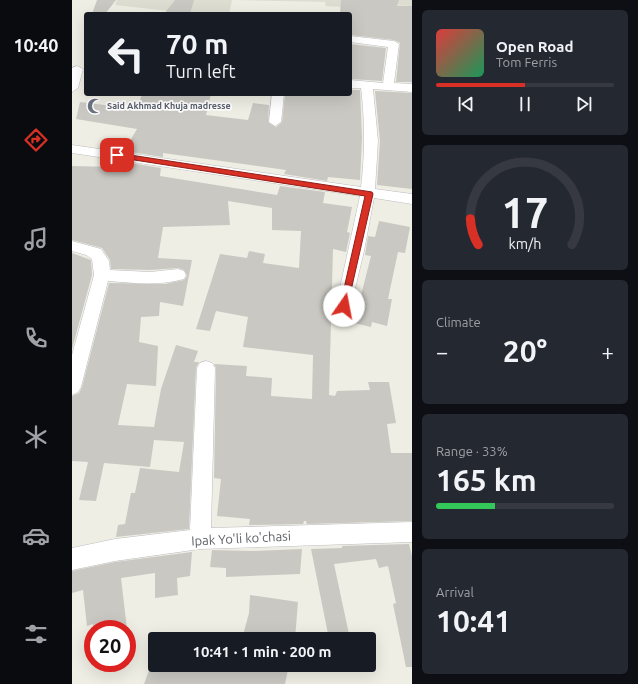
<!DOCTYPE html>
<meta charset="utf-8">
<style>
:root{--surface:#171b24;--page:#242831;--text:#f1f3f6;--muted:#9ea1a6;--line:#363941;--accent:#d93025}
body{margin:0;font-family:Ubuntu,sans-serif;background:var(--page);color:var(--text);height:100vh;display:flex;flex-direction:column;font-size:15px;white-space:nowrap}
*{box-sizing:border-box;margin:0}
p{font-size:13px;color:var(--muted)}
.icon{flex:none;width:22px;height:22px;fill:none;stroke:currentColor;stroke-width:2;stroke-linecap:round;stroke-linejoin:round}
.map{position:relative;flex:1;overflow:hidden}
.panel{display:flex;flex-direction:column;gap:10px;padding:10px;background:#0d0f14;width:226px}
.panel>*{flex:none}
.top-card{position:absolute;left:12px;top:12px;width:268px;height:84px;border-radius:4px;box-shadow:0 4px 16px #0002;background:#171b24;color:var(--text);overflow:hidden}
.speed{position:absolute;left:12px;top:620px;display:flex;gap:8px;font-size:20px;font-weight:700;text-align:center}
.speed>*{display:grid;place-content:center;width:52px;height:52px;border-radius:50%;background:var(--surface);box-shadow:0 4px 16px #0002;line-height:1}
.speed .limit{border:6px solid #d22;background:#fff;color:#111}
.pin{position:absolute;display:grid;place-items:center;width:34px;height:34px;color:#fff;margin:-17px;border-radius:8px;box-shadow:0 2px 6px #0006}
.me{position:absolute;width:44px;margin:-22px;rotate:12deg;stroke-linejoin:round;filter:drop-shadow(0 0 3px #0008)}
.turn{display:flex;align-items:center;gap:14px;height:84px;padding:0 16px;font-size:18px}
.turn .icon{width:52px;height:52px;stroke-width:2.5}
.turn b{display:block;font-size:28px;line-height:34px}
.big{font-size:30px;font-weight:700;line-height:1.1}
.panel .tile{flex:1;display:flex;flex-direction:column;justify-content:center;gap:6px;min-width:0;padding:0 14px;border-radius:6px;background:var(--page)}
.panel .dial{align-items:center;gap:0}
.dial svg{height:104px;overflow:visible;fill:none;stroke:var(--line);stroke-width:7;stroke-linecap:round;text-anchor:middle}
.dial text{fill:var(--text);stroke:none}
.song{display:flex;align-items:center;gap:12px}
.cover{width:48px;height:48px;border-radius:6px;background:linear-gradient(135deg,hsl(0 70% 55%),hsl(150 70% 35%))}
.played{height:4px;border-radius:2px;background:linear-gradient(90deg,var(--accent) 50%,var(--line) 50%)}
.keys{display:flex;justify-content:space-around;direction:ltr}
.heat{display:flex;justify-content:space-between;align-items:center;font-size:22px;direction:ltr}
.charge{height:6px;border-radius:3px;background:linear-gradient(90deg,#34c759 33%,var(--line) 0)}
.trip{position:absolute;left:76px;top:632px;width:228px;height:40px;border-radius:4px;background:var(--surface);box-shadow:0 4px 16px #0002;font-weight:700;line-height:40px;text-align:center}
main{display:flex;flex:1;min-height:0}
.dock{display:flex;flex-direction:column;width:72px;justify-content:space-around;align-items:center;background:#090b0e;color:var(--muted)}
.dock .icon{width:28px;height:28px}
.dock .selected{color:var(--accent)}
.dock b{font-size:18px;color:var(--text)}
.map>svg:first-child{display:block}
.education{fill:#deddd2}
.building{fill:#cac8c2}
.lines{fill:none;stroke-linecap:round;stroke-linejoin:round}
.minor-casing{stroke:#bcbcc2;stroke-width:1}
.minor{fill:#fff;fill-rule:evenodd}
.route{fill:#d93025;stroke:#8d1f18}
.labels{text-anchor:middle;stroke-width:3.5;stroke-linejoin:round;paint-order:stroke}
.far-worship-label{font-size:9px;font-weight:bold;fill:#5b616d;stroke:#fff;text-anchor:start}
.near-street-label{font-size:13px;fill:#5c5e64;stroke:#fff}
</style>
<main>
<nav class="dock">
<b>10:40</b>
<svg class="icon selected" aria-label="directions" viewBox="0 0 24 24"><path d="M12 3l9 9-9 9-9-9zM9 14v-3h6M13 9l2 2-2 2"/></svg>
<svg class="icon" aria-label="music" viewBox="0 0 24 24"><path d="M9 18V5l10-2v13"/><circle cx="6" cy="18" r="3"/><circle cx="16" cy="16" r="3"/></svg>
<svg class="icon" aria-label="phone" viewBox="0 0 24 24"><path d="M5 4h4l2 5-3 2q2 4 5 5l2-3 5 2v4C11 20 4 13 5 4z"/></svg>
<svg class="icon" aria-label="climate" viewBox="0 0 24 24"><path d="M12 3v18M4 7l16 10M4 17L20 7"/></svg>
<svg class="icon" aria-label="car" viewBox="0 0 24 24"><path d="M5 17H2v-5l4-1 3-4h7l3 4 3 1v5h-3M9 17h6M6 11h13"/><circle cx="7" cy="17" r="2"/><circle cx="17" cy="17" r="2"/></svg>
<svg class="icon" aria-label="filters" viewBox="0 0 24 24"><path d="M4 7h16M4 17h16"/><circle cx="9" cy="7" r="2"/><circle cx="15" cy="17" r="2"/></svg>
</nav>
<div class="map">
<svg width="340" height="684" viewBox="0 0 340 684">
<rect width="100%" height="100%" fill="#eeeee4"/>
<!-- education -->
<g class="education">
<path d="M45,0h115l-3,14h-33l-81,-9z"/>
<path d="M162,0h178v6l-69,-2v3l-17,-1 -1,-4z"/>
</g>
<!-- building -->
<g class="building">
<path d="M25,0h19l-11,14h-13z"/>
<path d="M103,0h19l-4,14h-26z"/>
<path d="M269,0h58l-2,6h15v76h-16l4,-39 -6,-3 -44,-5v-21h-10z"/>
<path d="M278,44l36,4 -4,33 -32,-2z"/>
<path d="M278,90h10l2,48 -2,42 -32,-3 -1,4 -43,-7 2,-4 -123,-17v4l-39,-6 13,-22 -61,-10 4,-17 57,7 5,-15h69l-5,21 42,5 5,-17 16,2 -1,17 8,5 6,-5 3,-28h65z"/>
<path d="M303,91l37,2v96l-35,-4 3,-44z"/>
<path d="M46,161l43,7 -1,8 117,19 3,-9 45,6 -2,11 29,4 -5,25 3,1 -4,19 -13,-3 -4,146 6,1 2,-5 33,-1 -2,-8h21l7,41 -9,1 4,29h21v68l-105,3 -1,-3h-2l-1,3 -54,1 1,-6 -33,-3 4,-37 -7,-1 2,-110 -2,-4 33,2 -1,10 26,2 -1,18 41,3 1,-44 -70,-8 5,-30 -32,-6 -6,20 -14,-2 24,-75 27,4 2,-7 16,3 -2,9 36,5 2,-37 -29,-1v-22l-44,-7 2,24 -67,2 -5,31 34,2 -9,46 -23,-4 -1,14 -18,1 -2,25 19,4 -2,40 -29,-2 -9,41 36,2 7,-38 15,-44 22,6 -4,11h5l-3,6 -7,161 -73,8 2,-12 7,-1 6,-31h4l5,-25 39,4 5,-30 -30,-2 -4,27 -46,-4 -8,38 -17,-1 9,-38 -16,-1v-65l7,-3 3,-6 27,-104 56,1 19,-4 3,-4 -3,-6 -6,-2 -28,2 -39,-1 -1,-9 -8,-12 -30,-8v-74l43,1z"/>
<path d="M307,221l31,6 -5,26 -7,-1 -10,47h4l-5,27 -15,-4 -1,5 -17,-4 17,-67 -6,-1 3,-19 7,1z"/>
<path d="M0,253l19,7 1,15 -20,74z"/>
<path d="M337,544l3,12v111h-6l-13,-63 3,-1 -8,-37 -9,2 -3,-9 -42,5 16,75h-21l-18,-90 31,-1v-2z"/>
<path d="M230,549l-2,25 -74,3v-9l-16,-1 2,-17 40,1z"/>
<path d="M120,552l-2,24 -13,2 1,17 -23,3v-25l-34,5 6,51h-34v-5l-6,2 -4,-36 -11,3v-22l43,-9z"/>
<path d="M178,595l48,7 -3,37h-53l7,-26z"/>
<path d="M79,665h138l-4,19h-141z"/>
</g>
<g class="lines">
<defs>
<g id="minor">
<path d="M278,36l44,5 5,3 -5,39 18,1v8l-39,-3 5,52 -3,48 37,5v10l-38,-6 -10,53 -14,59 -6,2 -6,-2 -2,-4 24,-110 -288,-43v-8l289,42c4,-33 4,-65 0,-99h-11v-8l33,3 5,-36 -38,-5z"/>
<path d="M5,66l6,3 -5,19 -6,4v-24z"/>
<path d="M200,94h12l-3,28 -6,4 -6,-4z"/>
<path d="M0,241l29,8 8,12 1,9 40,2 28,-3 6,2 2,4 -2,4c-25,7 -51,4 -76,2l-27,106 -3,5 -6,3v-40l22,-80 -2,-16 -6,-4 -14,-4z"/>
<path d="M134,361l6,2 3,5 -4,160 201,-6v20l-212,7 -85,12 -43,9v-22l43,-9 75,-9 7,-162 3,-5z"/>
</g>
</defs>
<!-- minor casing -->
<use href="#minor" class="minor-casing"/>
<!-- minor -->
<use href="#minor" class="minor"/>
</g>
<!-- route -->
<path class="route" d="M45,153l255,39 1,2 -26,114 -3,1 -4,-3 25,-110 -250,-39 -1,-2z"/>
<!-- icons -->
<defs>
<symbol id="mosque-bare" viewBox="-9 -9 18 18"><path d="M3.5-4.9A6 6 0 1 0 3.5 4.9A5 5 0 1 1 3.5-4.9Z" fill="#6b7280" stroke="#fff" stroke-width="2.5" paint-order="stroke"/></symbol>
</defs>
<g fill-rule="evenodd">
<use href="#mosque-bare" x="12" y="95" width="22" height="22"/>
</g>
<g class="labels">
<!-- far-worship labels -->
<g class="far-worship-label">
<text x="35" y="109">Said Akhmad Khuja madresse</text>
</g>
<!-- near-street labels -->
<g class="near-street-label">
<text transform="translate(169 538) rotate(-3)" y="5">Ipak Yo'li ko'chasi</text>
</g>
</g>
</svg>
<div class="speed"><div class="limit">20</div></div>
<div class="pin" style="left:45px;top:155px;background:#d93025"><svg class="icon" aria-label="arrive" viewBox="0 0 24 24"><path d="M6 21V4h12l-3 4 3 4H6"/></svg></div>
<svg class="me" style="left:272px;top:306px" viewBox="-20 -20 40 40"><circle r="19" fill="#fff"/><path d="M0-13L10 11 0 6-10 11z" fill="#d93025"/></svg>
<div class="trip">10:41 · 1 min · 200 m</div>
<div class="top-card">
<div class="turn"><svg class="icon" aria-label="left" viewBox="0 0 24 24"><path d="M17 20v-9H6M10 6l-5 5 5 5"/></svg><div><b>70 m</b>Turn left</div></div>
</div>
</div>
<section class="panel">
<div class="tile">
<div class="song"><i class="cover"></i><div><b>Open Road</b><p>Tom Ferris</p></div></div>
<div class="played"></div>
<div class="keys"><svg class="icon" aria-label="previous" viewBox="0 0 24 24"><path d="M18 5L8 12l10 7zM5 5v14"/></svg><svg class="icon" aria-label="pause" viewBox="0 0 24 24"><path d="M8 5v14M16 5v14"/></svg><svg class="icon" aria-label="next" viewBox="0 0 24 24"><path d="M6 5l10 7-10 7zM19 5v14"/></svg></div>
</div>
<div class="tile dial"><svg viewBox="0 0 100 80">
<path d="M14 69A42 42 0 1 1 86 69"/>
<path d="M14 69A42 42 0 0 1 8 49" stroke="#d93025"/>
<text x="50" y="56" font-size="32" font-weight="700">17</text>
<text x="50" y="72" font-size="11">km/h</text>
</svg></div>
<div class="tile"><p>Climate</p>
<div class="heat"><a>−</a><b class="big">20°</b><a>+</a></div>
</div>
<div class="tile"><p>Range · 33%</p><b class="big">165 km</b><div class="charge"></div></div>
<div class="tile"><p>Arrival</p><b class="big">10:41</b></div>
</section>
</main>
